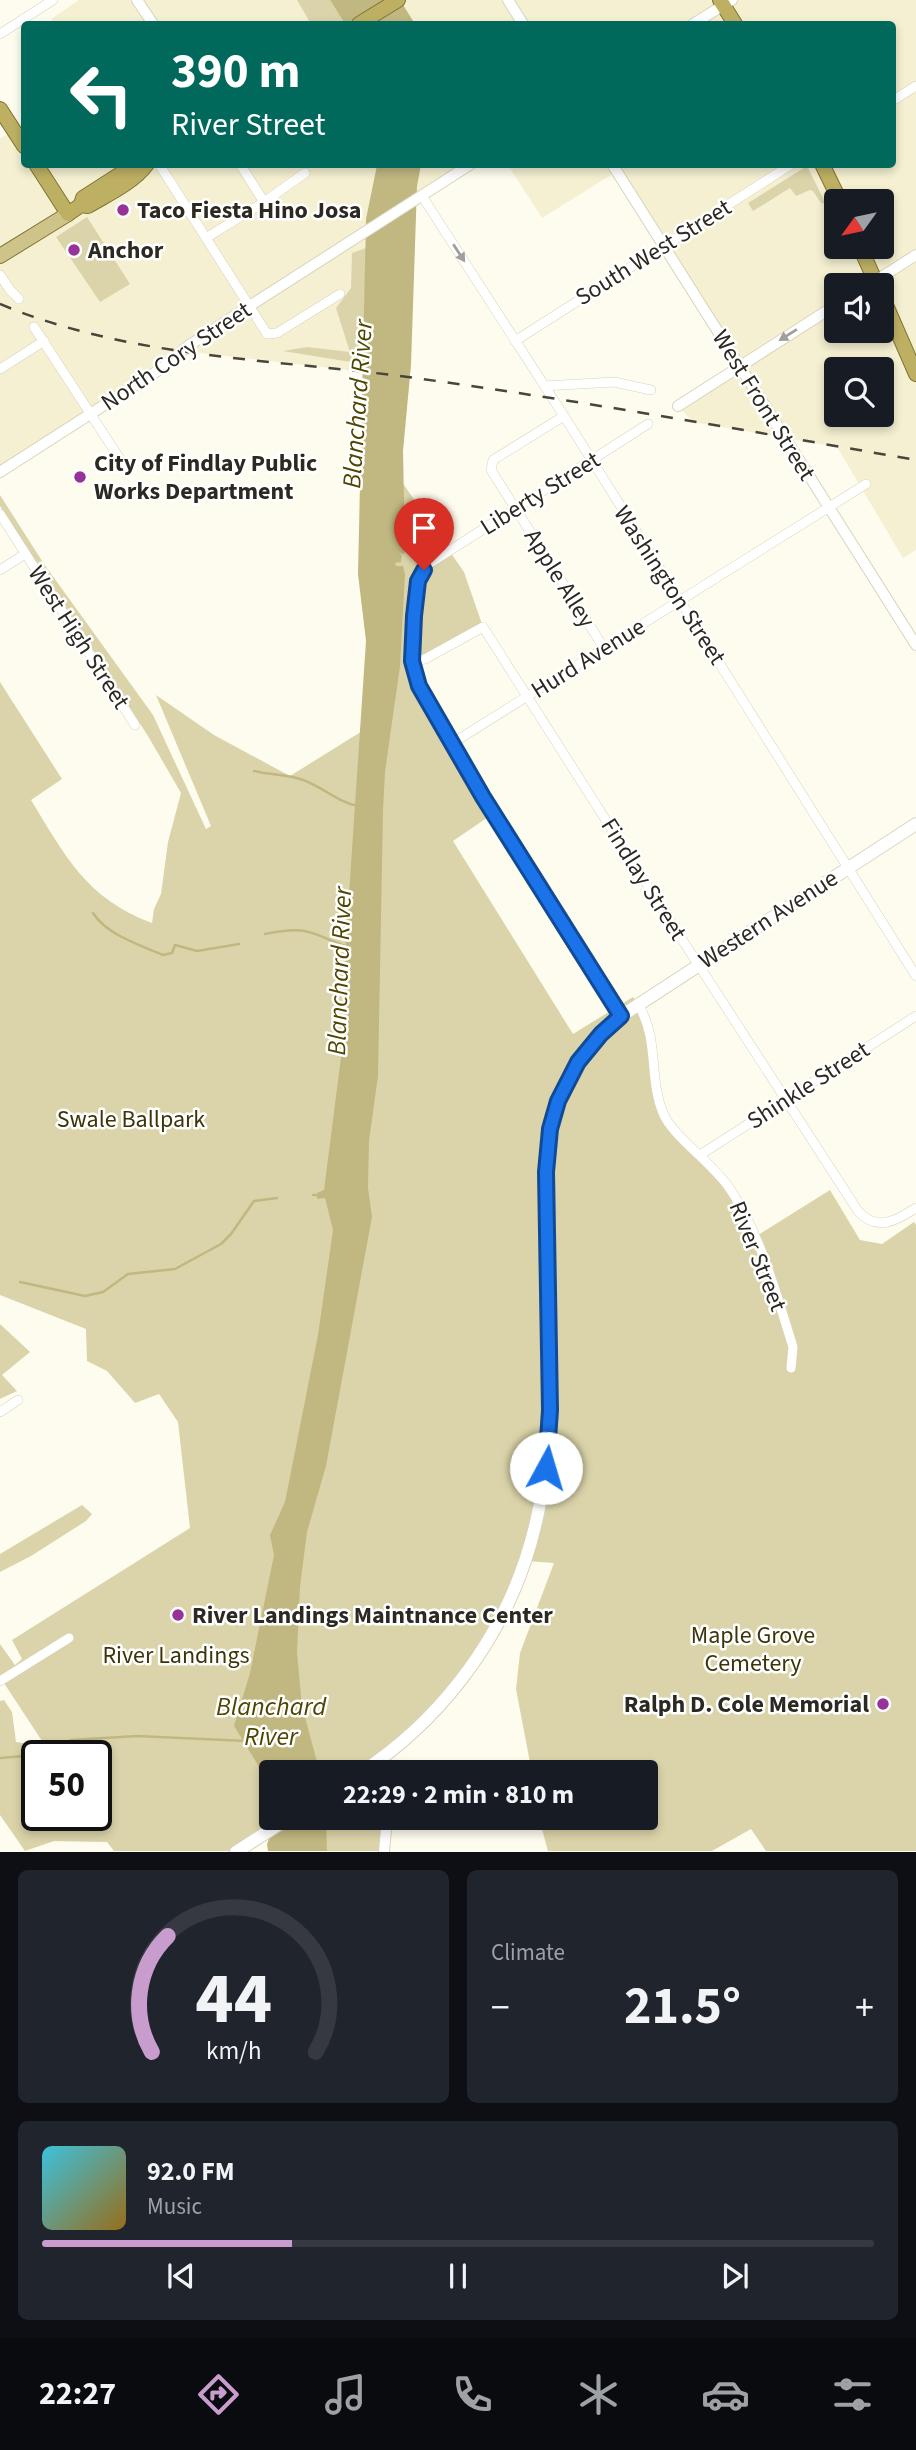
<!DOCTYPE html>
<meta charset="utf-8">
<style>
:root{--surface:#171b24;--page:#20242c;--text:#f1f3f6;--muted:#9ea1a6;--line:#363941;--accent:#c89ccc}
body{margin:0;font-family:"Source Sans 3",sans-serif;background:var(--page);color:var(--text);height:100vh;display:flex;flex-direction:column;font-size:26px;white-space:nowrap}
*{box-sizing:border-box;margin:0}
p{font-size:23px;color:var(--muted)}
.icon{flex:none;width:38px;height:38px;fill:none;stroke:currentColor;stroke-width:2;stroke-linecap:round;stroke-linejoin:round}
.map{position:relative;height:1852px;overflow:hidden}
.drawer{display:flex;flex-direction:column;gap:18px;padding:18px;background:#0d0f14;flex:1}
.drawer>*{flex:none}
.hud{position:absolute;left:21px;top:21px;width:875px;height:147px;border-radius:7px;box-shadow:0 4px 10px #0003;background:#00695c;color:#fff;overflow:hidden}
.needle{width:46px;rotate:237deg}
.fabs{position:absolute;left:824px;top:189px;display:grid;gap:14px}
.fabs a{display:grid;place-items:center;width:70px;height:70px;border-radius:7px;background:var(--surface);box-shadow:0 4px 10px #0003;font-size:35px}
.speed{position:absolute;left:21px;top:1740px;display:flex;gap:14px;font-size:35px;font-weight:700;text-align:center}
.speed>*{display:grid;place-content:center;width:91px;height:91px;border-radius:50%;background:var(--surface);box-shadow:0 4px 10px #0003;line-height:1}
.speed .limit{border:4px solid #111;border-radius:10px;background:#fff;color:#111}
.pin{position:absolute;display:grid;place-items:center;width:60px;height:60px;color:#fff;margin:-72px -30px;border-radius:50% 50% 50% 0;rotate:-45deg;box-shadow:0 0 7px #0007}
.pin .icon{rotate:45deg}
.me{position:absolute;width:77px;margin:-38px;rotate:6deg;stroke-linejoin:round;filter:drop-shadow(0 0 5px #0008)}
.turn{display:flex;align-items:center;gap:24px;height:147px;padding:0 35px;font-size:32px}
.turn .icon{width:91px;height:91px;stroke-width:2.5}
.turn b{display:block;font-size:49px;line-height:60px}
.big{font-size:52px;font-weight:700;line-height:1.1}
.drawer .tile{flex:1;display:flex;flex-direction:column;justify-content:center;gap:10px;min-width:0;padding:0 24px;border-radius:10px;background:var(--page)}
.drawer .dial{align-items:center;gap:0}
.dial svg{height:182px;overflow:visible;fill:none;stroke:var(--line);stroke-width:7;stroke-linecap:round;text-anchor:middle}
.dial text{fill:var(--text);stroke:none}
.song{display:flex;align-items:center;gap:21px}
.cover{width:84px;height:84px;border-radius:10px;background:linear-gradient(135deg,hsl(190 70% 55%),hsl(40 70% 35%))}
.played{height:7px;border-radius:4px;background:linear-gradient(90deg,var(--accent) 30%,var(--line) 30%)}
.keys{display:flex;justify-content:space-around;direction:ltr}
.heat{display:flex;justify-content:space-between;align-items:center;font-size:38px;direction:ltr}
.drawer .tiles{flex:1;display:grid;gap:18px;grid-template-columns:1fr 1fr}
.tile:last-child{grid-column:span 2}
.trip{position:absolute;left:259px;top:1760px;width:399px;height:70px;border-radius:7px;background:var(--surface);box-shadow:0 4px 10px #0003;font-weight:700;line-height:70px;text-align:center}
.menu{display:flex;height:112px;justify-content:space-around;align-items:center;background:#090b0e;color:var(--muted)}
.menu .icon{width:49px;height:49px}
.menu .active{color:var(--accent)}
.menu b{font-size:32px;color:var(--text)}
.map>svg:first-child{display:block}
.built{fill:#f5f0d1;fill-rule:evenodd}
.green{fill:#dbd4aa;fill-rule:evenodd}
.water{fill:#c0b781}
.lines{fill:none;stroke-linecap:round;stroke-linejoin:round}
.stream{stroke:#c0b781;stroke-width:2.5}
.minor-casing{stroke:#d8d4bd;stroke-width:10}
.tertiary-casing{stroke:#d8d4bd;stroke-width:12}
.secondary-casing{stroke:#d8d4bd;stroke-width:14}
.primary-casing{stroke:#807433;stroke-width:16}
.trunk-casing{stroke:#807433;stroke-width:16}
.minor{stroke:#fff;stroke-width:9}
.tertiary{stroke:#fff;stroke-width:10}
.secondary{stroke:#fff;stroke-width:12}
.primary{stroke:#cec48a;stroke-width:14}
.trunk{stroke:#beb063;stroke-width:14}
.rail{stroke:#47453c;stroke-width:2.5;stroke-dasharray:12 12;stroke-linecap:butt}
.oneway{fill:#a09f9b}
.route-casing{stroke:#114b97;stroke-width:18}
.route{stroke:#1a73e8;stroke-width:12}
.poi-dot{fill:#963298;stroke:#fff;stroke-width:2.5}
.labels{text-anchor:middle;stroke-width:5;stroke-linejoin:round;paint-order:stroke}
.poi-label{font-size:24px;font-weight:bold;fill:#2b2921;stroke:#fff;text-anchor:start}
.street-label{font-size:24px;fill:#2b2921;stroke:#fff}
.park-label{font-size:24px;fill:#3d3509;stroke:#fff}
.water-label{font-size:26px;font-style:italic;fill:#4f4500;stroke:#fff}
</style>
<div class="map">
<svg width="916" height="1852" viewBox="0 0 916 1852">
<rect width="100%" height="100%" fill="#fefcee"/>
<!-- built -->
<g class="built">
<path d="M79,0h251l15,24h-290l-4,-5z"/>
<path d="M400,0h516v550l-13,8 -66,-111 -144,-25 -15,-16 61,-40 -123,-194 -74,46 -34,-53 384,-1v-140h-477zM836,201h46v46h-46zM836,285h46v46h-46zM836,369h46v46h-46z"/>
<path d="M24,127v37l353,1 -11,54 -3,145 -6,7 -175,-20 -182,121v-334z"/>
<path d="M421,165h50l-57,36z"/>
</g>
<!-- green -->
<g class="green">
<path d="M297,0h33l15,24h-34z"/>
<path d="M807,166l19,38 -5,-1 -8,-12 -3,-1 -14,6 -6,-8 -37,23 -5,-8z"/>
<path d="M87,217l43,67 -30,18 -44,-65z"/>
<path d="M366,248l-3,116 -80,-13 24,-4 43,5 -14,-44 15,-20 1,-35z"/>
<path d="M375,471l29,14 60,87 19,55 -70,39 4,16 77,131 -41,28 120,193 60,-37 13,20 19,100 52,55 38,65 75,-47 30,50 22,4 32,-22 2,3v626h-150l-15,-22 -39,22h-164l-9,-33h107v-45h-114l-16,-84 4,-36 34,-90 -28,-2 -39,81 -43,58 -72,65 3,8h-104v45h18l-52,33h-123l-7,-9 -53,-1 -29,10 -25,-36v-114l4,-1 8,12 4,30 19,3 7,-4 -40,-61 -2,1v-37l15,21 7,-6 -10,-19 178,-112 -12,-106 -19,-28 -24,9 -28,-32 -20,-10 -1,-32 -86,-34v-613l62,97 -31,21c35,57 55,98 121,123l2,-14 7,-15 7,-52 13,-49 -33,-57 -148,-230v-11l44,69 109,151 53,114 5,-3 -55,-131 58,40 76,41 69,-43 11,-1zM37,1755h59v60h-59z"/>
<path d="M0,1324l30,28 -28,23 15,16 -17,8z"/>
<path d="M82,1505l10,9 -6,7 -55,35 -31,16v-18z"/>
<path d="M290,1818h97l-3,33h-88z"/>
</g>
<!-- water -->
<g class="water">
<path d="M330,0h70l15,24h-70z"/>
<path d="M377,165h44l-4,21 -6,179 -8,86 2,100 -1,3 -6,-1 4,2 -1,7 -6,1 1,3h7l2,8 -5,92 -15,106 -2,39 -5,265 -9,65 -1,47 4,29 -46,249 -19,66 -7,54 -3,67 5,53 18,67h-49v45h55l1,33h-59l-1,-7 6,-15 -5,-9 -10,-55 -24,-39 16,-53 24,-118 -4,-20 15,-33 33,-167 15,-105 -8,-32 -8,1v-6l7,-3 20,-156 1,-80 21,-313 -8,-67 8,-355z"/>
</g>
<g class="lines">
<!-- stream -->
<g class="stream">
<path d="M254,771c16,4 32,3 49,9 20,7 34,22 55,26"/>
<path d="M93,913c14,22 47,32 70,42l9,-2 3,-8 22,6 42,-7"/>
<path d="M265,934c43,-9 45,-1 83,13"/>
<path d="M313,1195h4"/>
<path d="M20,1282l65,14 18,-4 25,-18 47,-5 46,-25 10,-10 23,-33 23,-3"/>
<path d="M37,1755l35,-15 65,-4 110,5"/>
<path d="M0,1758l37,-3"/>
</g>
<defs>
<g id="minor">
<path d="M0,34l53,-34"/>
<path d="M892,101l24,-15"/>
<path d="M159,164l108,170 10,-1 63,-39"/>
<path d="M240,164l24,38"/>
<path d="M422,196l142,220 352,560"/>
<path d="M206,238l58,-36 41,-29"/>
<path d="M0,275l10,15 9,9"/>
<path d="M34,327l93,143"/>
<path d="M515,341l277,-177"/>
<path d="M0,369l44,-28"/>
<path d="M544,386l70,-4 37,8"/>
<path d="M564,416l-71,44 -2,10 113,178"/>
<path d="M0,514l135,211"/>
<path d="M0,570l25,-16"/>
<path d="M412,661l13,-2 58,-32 180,283 195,301c19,21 38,10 58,-3"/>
<path d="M451,744l415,-260"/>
<path d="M638,1004c22,37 10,73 25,109 9,23 51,51 67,76 30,44 47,107 63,158l-2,21"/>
<path d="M621,1016l-138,-219 -58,-99c-6,-11 -12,-24 -13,-36 -2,-26 0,-76 15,-97l221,-141"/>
<path d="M700,1155l216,-139"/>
<path d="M0,1412l18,-12"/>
<path d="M0,1681l69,-43"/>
</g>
<g id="tertiary">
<path d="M137,0l16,24"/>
<path d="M508,0l15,24"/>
<path d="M693,24l39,-24"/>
<path d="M612,164l304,481"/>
<path d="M869,285l47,-30"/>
<path d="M678,406l158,-101"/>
<path d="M0,472l162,-104 26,-22 60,-39 223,-143"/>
<path d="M384,1852l3,-34"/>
</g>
<g id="secondary">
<path d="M360,1773c76,-49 136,-126 165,-212 13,-38 19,-77 24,-116l-3,-273c2,-14 2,-30 5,-44 9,-45 35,-84 70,-112l295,-192"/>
<path d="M236,1852l53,-34"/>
</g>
<path id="primary" d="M0,256l68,-42"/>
<g id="trunk">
<path d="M720,0l15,24"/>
<path d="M359,24l39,-24"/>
<path d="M0,109l24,37"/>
<path d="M36,164l32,50 13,-9 7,1c20,-12 45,-23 59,-42"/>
<path d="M822,164l18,37"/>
<path d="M81,205l2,-7 53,-34"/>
<path d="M860,247l17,38"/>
<path d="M882,296l34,78"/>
</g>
</defs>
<!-- minor casing -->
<use href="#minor" class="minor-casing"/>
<!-- tertiary casing -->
<use href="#tertiary" class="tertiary-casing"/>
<!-- secondary casing -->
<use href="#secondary" class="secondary-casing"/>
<!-- primary casing -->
<use href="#primary" class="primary-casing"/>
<!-- trunk casing -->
<use href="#trunk" class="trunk-casing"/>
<!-- minor -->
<use href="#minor" class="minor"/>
<!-- tertiary -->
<use href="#tertiary" class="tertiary"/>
<!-- secondary -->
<use href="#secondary" class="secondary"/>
<!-- primary -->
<use href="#primary" class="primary"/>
<!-- trunk -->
<use href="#trunk" class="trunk"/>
<!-- rail -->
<path class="rail" d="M0,304c131,55 277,55 415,74 168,23 334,53 501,82"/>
</g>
<!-- one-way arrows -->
<defs><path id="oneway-solid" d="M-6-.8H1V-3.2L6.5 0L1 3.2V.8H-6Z" transform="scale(1.75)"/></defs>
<g class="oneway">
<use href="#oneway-solid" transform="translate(459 253) rotate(57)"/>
<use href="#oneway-solid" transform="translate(788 335) rotate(148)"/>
</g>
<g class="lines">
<defs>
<path id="route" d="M424,570l-6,11 -4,35 -2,45 7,25 64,111 138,219 -20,18 -23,28 -20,39 -8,28 -4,43 4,238 -4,58"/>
</defs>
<!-- route casing -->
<use href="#route" class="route-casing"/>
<!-- route -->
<use href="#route" class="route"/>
</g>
<!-- markers -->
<g class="poi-dot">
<circle cx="123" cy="210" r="7"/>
<circle cx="74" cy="250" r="7"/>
<circle cx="80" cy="477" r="7"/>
<circle cx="178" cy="1615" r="7"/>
<circle cx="883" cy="1704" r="7"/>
</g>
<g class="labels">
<!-- poi labels -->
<g class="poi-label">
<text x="137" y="218">Taco Fiesta Hino Josa</text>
<text x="88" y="258">Anchor</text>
<text x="94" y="471">City of Findlay Public<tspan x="94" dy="28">Works Department</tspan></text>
<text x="192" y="1623">River Landings Maintnance Center</text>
<text x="869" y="1712" text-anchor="end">Ralph D. Cole Memorial</text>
</g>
<!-- street labels -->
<g class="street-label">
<text transform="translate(653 252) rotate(-32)" y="8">South West Street</text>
<text transform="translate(176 356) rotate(-34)" y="8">North Cory Street</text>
<text transform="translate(764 405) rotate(58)" y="8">West Front Street</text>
<text transform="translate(540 493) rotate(-32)" y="8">Liberty Street</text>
<text transform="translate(560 578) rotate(58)" y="8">Apple Alley</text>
<text transform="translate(670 585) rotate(57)" y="8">Washington Street</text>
<text transform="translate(79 637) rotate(57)" y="8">West High Street</text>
<text transform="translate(588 658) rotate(-32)" y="8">Hurd Avenue</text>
<text transform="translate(644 879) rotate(58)" y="8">Findlay Street</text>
<text transform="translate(768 919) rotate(-33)" y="8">Western Avenue</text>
<text transform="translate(808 1085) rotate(-33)" y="8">Shinkle Street</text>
<text transform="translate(758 1256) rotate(68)" y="8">River Street</text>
</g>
<!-- park labels -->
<g class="park-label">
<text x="131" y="1127">Swale Ballpark</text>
<text x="753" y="1643">Maple Grove<tspan x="753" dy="28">Cemetery</tspan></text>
<text x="176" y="1663">River Landings</text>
</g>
<!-- water labels -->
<g class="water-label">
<text transform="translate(357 404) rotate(-86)" y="9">Blanchard River</text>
<text transform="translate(339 971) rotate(-88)" y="9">Blanchard River</text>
<text x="271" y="1715">Blanchard<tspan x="271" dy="30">River</tspan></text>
</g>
</g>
</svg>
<div class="fabs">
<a><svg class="needle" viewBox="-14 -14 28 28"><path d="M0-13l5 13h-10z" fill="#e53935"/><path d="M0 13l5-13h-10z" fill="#9ea1a6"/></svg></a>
<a><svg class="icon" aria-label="sound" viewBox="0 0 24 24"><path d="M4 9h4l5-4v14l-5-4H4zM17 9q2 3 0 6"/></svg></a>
<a><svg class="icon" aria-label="search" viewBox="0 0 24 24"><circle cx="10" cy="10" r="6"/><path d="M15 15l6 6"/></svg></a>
</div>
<div class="speed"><div class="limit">50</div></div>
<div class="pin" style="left:424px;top:570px;background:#d93025"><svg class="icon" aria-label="arrive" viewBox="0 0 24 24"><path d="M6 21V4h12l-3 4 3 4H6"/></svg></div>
<svg class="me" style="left:546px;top:1468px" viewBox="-20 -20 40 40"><circle r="19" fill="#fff"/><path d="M0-13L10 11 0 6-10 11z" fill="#1a73e8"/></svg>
<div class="trip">22:29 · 2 min · 810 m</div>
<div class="hud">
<div class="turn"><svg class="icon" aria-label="left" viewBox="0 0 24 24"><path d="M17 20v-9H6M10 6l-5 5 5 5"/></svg><div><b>390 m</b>River Street</div></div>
</div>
</div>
<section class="drawer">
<div class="tiles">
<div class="tile dial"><svg viewBox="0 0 100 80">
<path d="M14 69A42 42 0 1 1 86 69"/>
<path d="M14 69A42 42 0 0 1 21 18" stroke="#c89ccc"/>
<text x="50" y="56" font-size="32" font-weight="700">44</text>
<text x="50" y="72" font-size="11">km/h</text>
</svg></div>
<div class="tile"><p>Climate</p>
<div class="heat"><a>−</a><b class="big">21.5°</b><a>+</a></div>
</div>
<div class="tile">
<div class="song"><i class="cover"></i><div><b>92.0 FM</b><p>Music</p></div></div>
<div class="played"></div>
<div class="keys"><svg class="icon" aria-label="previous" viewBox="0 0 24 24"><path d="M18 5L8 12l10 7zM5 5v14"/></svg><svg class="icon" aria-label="pause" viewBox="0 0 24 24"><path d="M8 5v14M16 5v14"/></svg><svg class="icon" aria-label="next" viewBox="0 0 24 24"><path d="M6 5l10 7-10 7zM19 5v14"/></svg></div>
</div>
</div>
</section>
<nav class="menu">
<b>22:27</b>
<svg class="icon active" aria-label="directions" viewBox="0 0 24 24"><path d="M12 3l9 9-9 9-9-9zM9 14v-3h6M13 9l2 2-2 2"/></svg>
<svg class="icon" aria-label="music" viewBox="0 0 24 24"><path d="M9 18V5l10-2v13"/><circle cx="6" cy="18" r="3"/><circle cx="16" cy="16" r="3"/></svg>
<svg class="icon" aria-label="phone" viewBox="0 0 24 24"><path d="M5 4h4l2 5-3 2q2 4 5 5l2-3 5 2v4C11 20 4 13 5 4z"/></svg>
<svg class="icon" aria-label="climate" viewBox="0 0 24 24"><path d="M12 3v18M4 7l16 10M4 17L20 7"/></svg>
<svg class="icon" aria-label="car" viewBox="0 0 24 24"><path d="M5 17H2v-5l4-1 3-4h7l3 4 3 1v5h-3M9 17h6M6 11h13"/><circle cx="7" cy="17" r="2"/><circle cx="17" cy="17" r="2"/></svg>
<svg class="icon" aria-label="filters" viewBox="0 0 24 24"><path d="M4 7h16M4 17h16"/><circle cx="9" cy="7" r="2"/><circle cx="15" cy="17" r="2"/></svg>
</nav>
